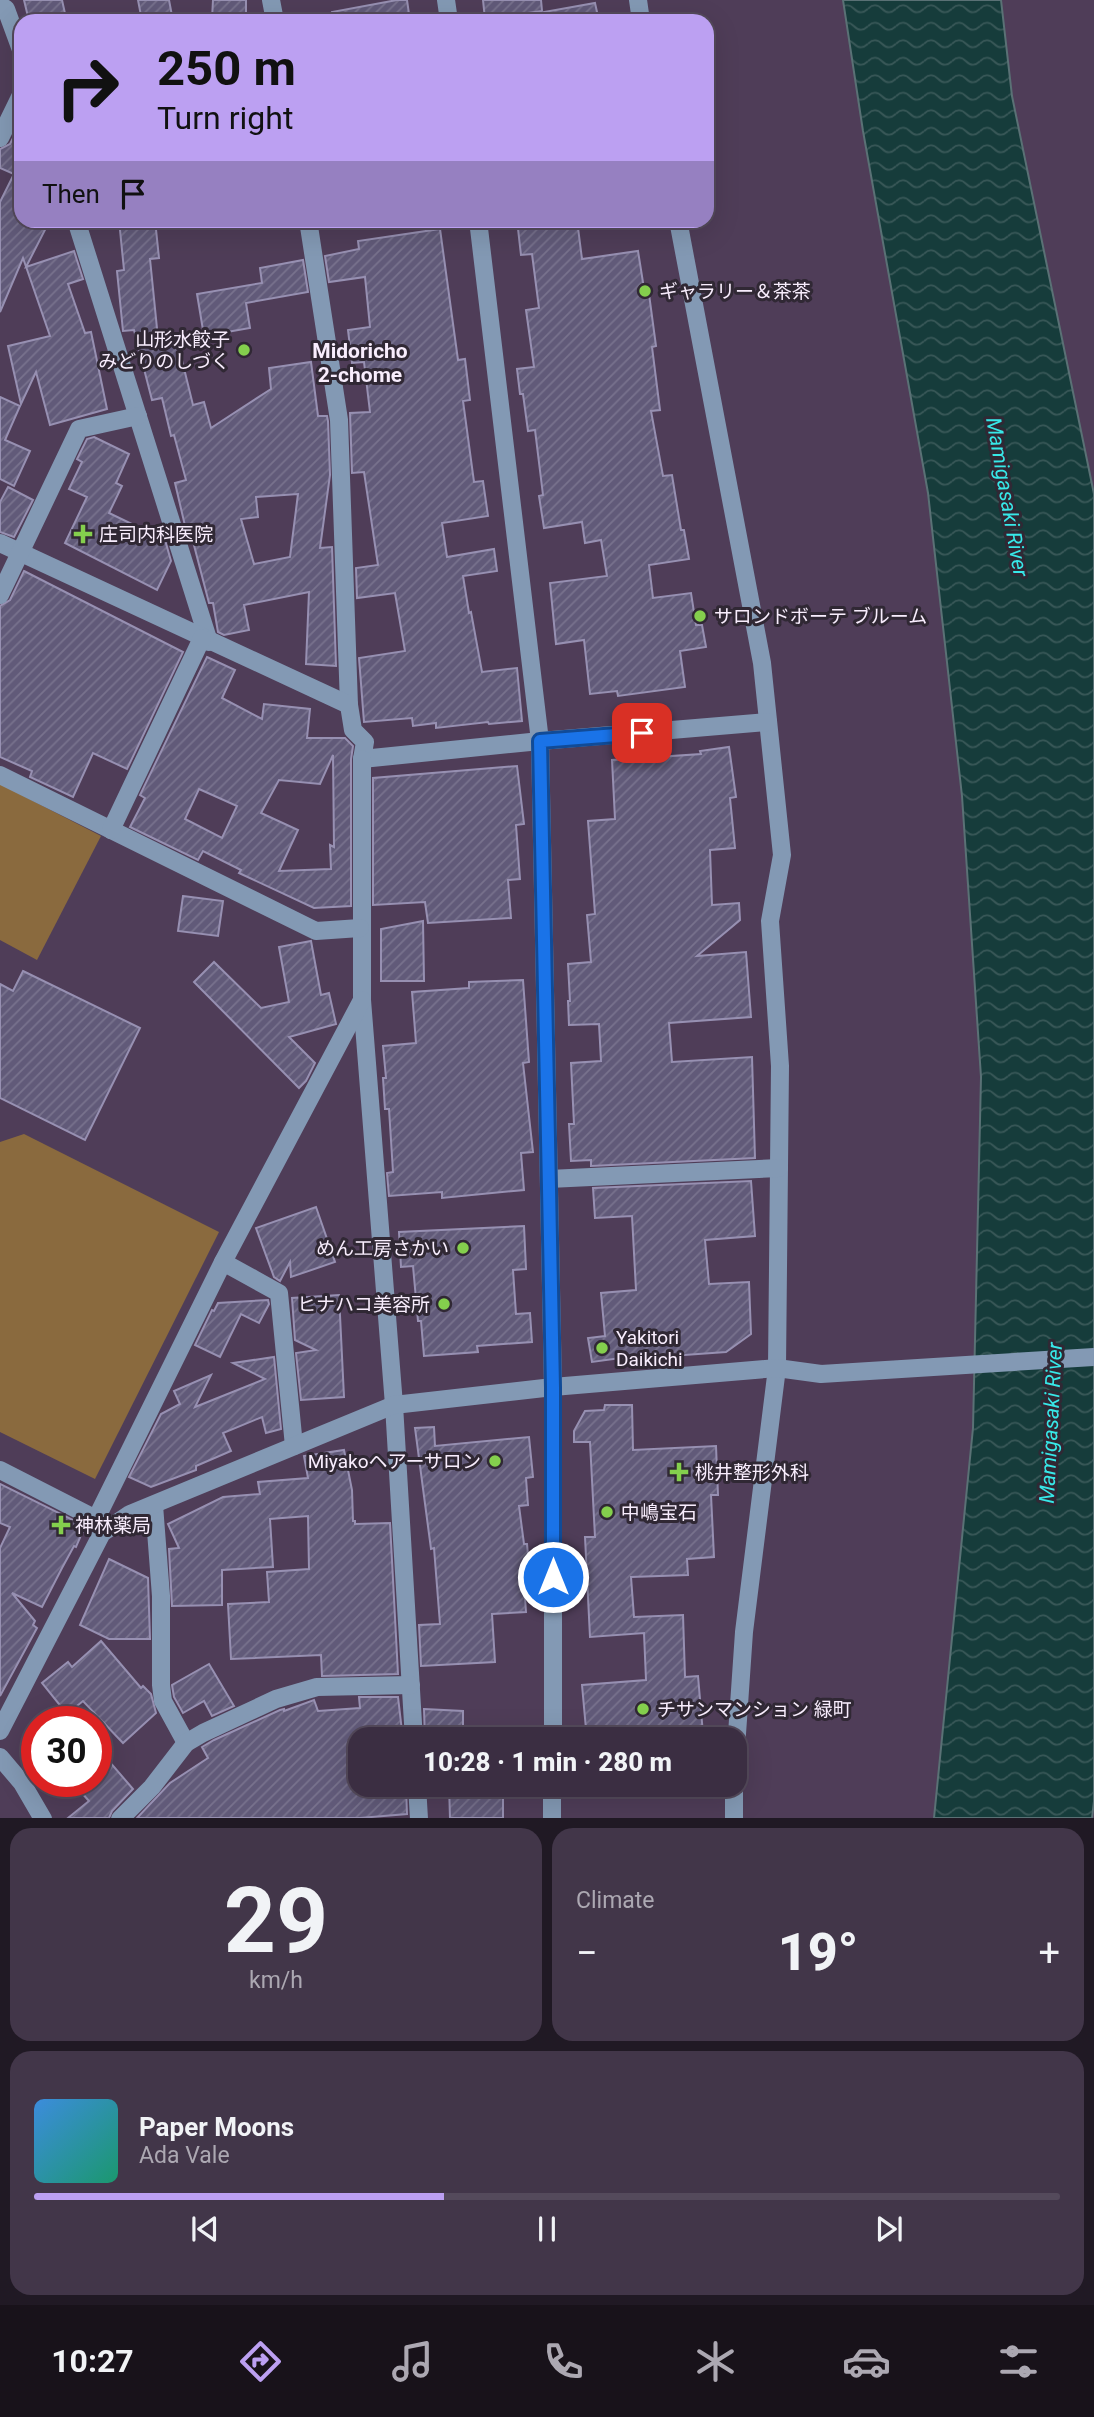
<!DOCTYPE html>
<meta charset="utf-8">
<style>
:root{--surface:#3b2e42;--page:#423649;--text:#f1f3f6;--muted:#aca8b2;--line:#544a5b;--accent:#bca0f2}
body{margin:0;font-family:Roboto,"Noto Sans JP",sans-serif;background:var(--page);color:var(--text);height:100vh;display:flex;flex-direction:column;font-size:26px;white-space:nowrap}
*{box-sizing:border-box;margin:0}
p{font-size:23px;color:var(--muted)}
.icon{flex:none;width:38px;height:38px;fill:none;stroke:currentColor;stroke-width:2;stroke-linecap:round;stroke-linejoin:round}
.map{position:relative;height:1818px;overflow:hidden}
.sheet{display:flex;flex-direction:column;gap:10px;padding:10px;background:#201924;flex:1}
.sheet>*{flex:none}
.hud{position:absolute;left:14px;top:14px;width:700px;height:214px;border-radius:21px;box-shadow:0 7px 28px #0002,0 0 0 2px var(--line);background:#bca0f2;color:#111;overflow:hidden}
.speed{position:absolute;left:21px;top:1706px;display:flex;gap:14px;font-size:35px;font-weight:700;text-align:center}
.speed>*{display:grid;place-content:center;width:91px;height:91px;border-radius:50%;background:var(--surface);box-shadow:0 7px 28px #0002,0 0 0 2px var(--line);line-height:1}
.speed .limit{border:10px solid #d22;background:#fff;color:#111}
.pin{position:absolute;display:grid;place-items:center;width:60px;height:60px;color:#fff;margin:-30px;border-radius:14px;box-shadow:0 4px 10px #0006}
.me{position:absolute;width:77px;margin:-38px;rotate:0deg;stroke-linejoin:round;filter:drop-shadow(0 0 5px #0008)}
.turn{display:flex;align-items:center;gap:24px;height:147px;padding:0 28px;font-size:32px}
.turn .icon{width:91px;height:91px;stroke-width:2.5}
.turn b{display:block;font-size:49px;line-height:60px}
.then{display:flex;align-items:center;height:66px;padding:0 28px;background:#0003;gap:14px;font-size:26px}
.big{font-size:52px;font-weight:800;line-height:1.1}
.sheet .tile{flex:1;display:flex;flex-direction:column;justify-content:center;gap:10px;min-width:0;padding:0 24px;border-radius:21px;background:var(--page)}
.sheet .dial{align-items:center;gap:0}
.dial b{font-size:91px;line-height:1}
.song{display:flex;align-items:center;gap:21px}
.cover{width:84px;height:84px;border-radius:10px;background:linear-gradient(135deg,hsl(210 70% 55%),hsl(160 70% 35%))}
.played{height:7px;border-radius:4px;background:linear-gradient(90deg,var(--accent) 40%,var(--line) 40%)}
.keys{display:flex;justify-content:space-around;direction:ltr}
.heat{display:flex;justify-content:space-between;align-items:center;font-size:38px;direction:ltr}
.sheet .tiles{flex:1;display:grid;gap:10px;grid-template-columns:1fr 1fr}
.tile:last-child{grid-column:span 2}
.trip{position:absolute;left:348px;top:1727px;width:399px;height:70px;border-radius:21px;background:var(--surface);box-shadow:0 7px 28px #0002,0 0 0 2px var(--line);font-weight:800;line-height:70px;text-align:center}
.dock{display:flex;height:112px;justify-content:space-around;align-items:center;background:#18121a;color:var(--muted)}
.dock .icon{width:49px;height:49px}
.dock .active{color:var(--accent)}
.dock b{font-size:32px;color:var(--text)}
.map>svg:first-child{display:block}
.green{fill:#8a6a3e}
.water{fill:url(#water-waves);stroke:#5a7175;stroke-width:2}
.building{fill:url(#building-hatch);stroke:#9790b2;stroke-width:2;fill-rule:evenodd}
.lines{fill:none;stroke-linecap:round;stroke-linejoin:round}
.minor{stroke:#8399b4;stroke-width:18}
.route-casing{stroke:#114b97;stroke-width:18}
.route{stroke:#1a73e8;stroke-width:12}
.poi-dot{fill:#84cf4d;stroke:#302834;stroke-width:2.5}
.labels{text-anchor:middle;stroke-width:6;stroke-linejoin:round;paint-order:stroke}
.poi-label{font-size:19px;fill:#f8edfd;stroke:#302834;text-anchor:start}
.neighbourhood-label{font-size:21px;font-weight:bold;fill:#f8edfd;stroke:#302834}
.water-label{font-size:21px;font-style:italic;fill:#37e8e8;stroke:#302834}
</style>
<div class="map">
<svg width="1094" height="1819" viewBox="0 0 1094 1819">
<defs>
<pattern id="water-waves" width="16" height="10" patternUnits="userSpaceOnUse" patternTransform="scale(1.75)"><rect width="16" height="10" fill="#163c3b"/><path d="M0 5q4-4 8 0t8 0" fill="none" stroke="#395858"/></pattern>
<pattern id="building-hatch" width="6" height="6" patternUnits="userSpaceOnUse" patternTransform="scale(1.75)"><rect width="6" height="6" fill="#615a79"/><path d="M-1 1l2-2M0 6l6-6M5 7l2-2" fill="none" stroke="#78728d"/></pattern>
</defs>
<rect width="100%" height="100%" fill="#4f3d58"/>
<!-- green -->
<g class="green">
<path d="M0,784l101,52 -64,124 -37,-20z"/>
<path d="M24,1134l195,98 -124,247 -95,-47v-290z"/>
</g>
<!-- water -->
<path class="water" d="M843,0h158l11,96 82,398v1307l-2,17h-158l39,-390 8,-351 -19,-281 -34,-303 -65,-362z"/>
<!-- building -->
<g class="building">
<path d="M24,0h38l4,18 -11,3h-26z"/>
<path d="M138,0h31l4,21h-31z"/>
<path d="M213,0h33v20l-34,-1z"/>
<path d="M397,0h10l3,21h-77l-1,-9z"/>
<path d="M483,0h58l1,11 -57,8z"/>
<path d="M595,3l4,18h-54l-1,-9z"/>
<path d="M19,126l2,1v93h29l-24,47 48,-16 9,28 -15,5 17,49 6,-1 16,77 -57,16 -14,-53 -15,32 -13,-58 42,-10 -27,-78 -23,54v-110l14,-28 -14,-6v-19l10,-5z"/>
<path d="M119,220h36l4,38 -9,1 9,89 19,-4 15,61 11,-3 7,26 60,-39 -2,-21 42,-6 7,54h9l1,5 2,54 -10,73 12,-1 4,119 -30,-2 3,-72 -65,13 5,25 -25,5 -6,-3 -5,-29h-4l-20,-77 -3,4 -11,-47 11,-3 -12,-45 -3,1 -9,-38 -10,2 -18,-70 -11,1 -6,-60 7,-1zM298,494l-8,63 -36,7 -13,-45 17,-2 -2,-20z"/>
<path d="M517,220h60l5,39 56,-8 7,44 4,-1 7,52 -4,1 8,63 -9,1 12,65 9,-1 9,55h3l5,29 -40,6 4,33 38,-5 5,32h6l4,22 -26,4 5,36 -67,9 -1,-5 -27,3 -6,-54 -28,4 -6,-61 57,-7 -6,-36 -16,3 -3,-21 -38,6 -5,-32 4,-1 -8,-65 -7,1 -5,-37h-3l-3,-25 17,-2 -8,-57 13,-2 -7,-54 -11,1z"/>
<path d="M440,229l18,131 7,-1 5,41 -7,1 11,81 9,-1 5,35 -46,7 5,34 47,-8 3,22 -34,5 6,37 2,-1 11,60 35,-4 5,53 -33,3 -1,-2 -52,6v-5l-23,3 -1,-8 -48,4 -5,-64 46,-7 -10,-58 -38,5 -1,-30 22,-3 -14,-93 -12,1 -2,-60 20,-1 -6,-50 -12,1 -4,-33 22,-3 -5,-50 -36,5 -4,-26 34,-7 -1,-8z"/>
<path d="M303,260l5,32 -62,11 4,25 -46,8 -7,-42 65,-11 -2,-15z"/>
<path d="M0,397l20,9 -15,34 25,11 -16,35 -14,-7z"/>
<path d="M94,437l35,17 -13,29 6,3 -13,27 56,27 6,21 -14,29 -92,-47 22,-46 -18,-8 13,-27 -5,-3 10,-20z"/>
<path d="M8,487l25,13 -19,37 -14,-5v-30z"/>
<path d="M24,571l159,81 -56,117 -34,-16 -20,44 -43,-20 2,-6 -32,-14v-151l10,-6z"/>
<path d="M207,657l28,13 -13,28 40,21 2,-15 46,5 -3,29h38l8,8 -2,13v147l-37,2 -75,-35 2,-3 -38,-19 -5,9 -68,-33 15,-29 -5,-3zM333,755l1,92 -4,-2 1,24 -52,2 19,-41 -37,-17 18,-33 41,4zM199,789l38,17 -15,32 -37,-19z"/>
<path d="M729,747l7,50 -6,1 5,50 -25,2 2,55 27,-2 1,17 -43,36 49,-4 5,65 -82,6 3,39 80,-5 3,101 -164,8v-6l-20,1 -2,-37h5l-3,-61 30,-2 -2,-37 -30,1 -1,-24h2l-2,-37 23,-2 -4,-47 8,-1 -7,-93 27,-2 -3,-59 89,-6 -1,-3z"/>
<path d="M517,766l7,58 -8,1 4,54 -12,1 3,38 -83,5 -3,-21 -52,3v-127z"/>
<path d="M183,896l40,5 -5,35 -40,-5z"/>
<path d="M423,921l1,60h-43v-52z"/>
<path d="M311,941l10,54 8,-2 7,31 -47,13 26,26 -9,18 -7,7 -105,-106 20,-20 47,46 28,-6 -10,-55z"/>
<path d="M23,971l117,57 -55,112 -85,-42v-114l13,7z"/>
<path d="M523,980l6,82 -6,1 10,89 -12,1 3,37 -82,8v-6l-53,4 -2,-23 6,-1 -4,-63h-4l-2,-31h3l-3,-32 33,-3 -4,-51 57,-4v-6z"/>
<path d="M751,1181l4,55 -50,4 4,44 40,-2 2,52 -25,18 -83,6v-3l-51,7 -4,-24 17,-2 -4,-43 35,-3 -4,-74 -37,2 -2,-30z"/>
<path d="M316,1207l19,55 -44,15 -1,-15 -10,19 -6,-4 -18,-49z"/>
<path d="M524,1226l2,43 -13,1 3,44 14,-1 2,29 -55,4 1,6 -54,4 -3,-35h-3l-5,-55 -12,1 -2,-35z"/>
<path d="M339,1295l5,102 -43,3 -5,-47 20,-3 -21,-10 -3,-42z"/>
<path d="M268,1300l1,4 -10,19 -18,-9 -21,43 -25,-12 17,-35 2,1 4,-8z"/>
<path d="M274,1357l7,72 -15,4 -4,-16 -39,16 8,18 -35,15v4l-45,17 -22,-10 32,-63 19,-10 -6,-13 37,-16 -16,32 70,-28 -32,-16z"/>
<path d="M605,1405h27l1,45 83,-4 2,49h-7l3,62 -27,2 1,16 -57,2 3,40 49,-2 2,62 13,-1 5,58 -116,6 -5,-55 64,-5 -2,-47 -54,4 -5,-100h10l-5,-95h-16v-11l11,-20 19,-1z"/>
<path d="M434,1427l1,19 94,-9 4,40 -7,1 2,27 -9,1 5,38h3l2,21 -6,1 3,46 -34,2 3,48 -74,4 -2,-41 21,-1 -6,-76 -3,1 -16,-121z"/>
<path d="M344,1450l8,40 1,31h2v3l35,-1 8,151 -76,2 -1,-21 -90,4 -3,-55 41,-2 -2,-30 42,-3 -1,-53 -38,3 3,48 -51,3v35l-50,1 -3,-57 10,-1 -11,-24 55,-27 37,-3 -2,-12 50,-4 -4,-22z"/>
<path d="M0,1484l85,42 -9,21 -2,-1 -12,22 -20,39 -30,-14 23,28 -2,4 4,3 -37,68v-148l10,-21 -10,-4z"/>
<path d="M109,1559l39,19 2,61h-41l-29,-14z"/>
<path d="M101,1641l40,47 2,-2 8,8 5,19 -33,30 -40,-42 -16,13 -25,-31 26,-21 4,5z"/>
<path d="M209,1664l25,42 -22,10 -8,-15 -21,12 -9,-16 -2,-12z"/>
<path d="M359,1697h39l5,43h-43v51l46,-4 1,27 -47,4h-223l33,-35 38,-25 -6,-11 12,-7 66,-30 4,-1v2l30,-11 4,11 42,-3z"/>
<path d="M424,1709l39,2v29h-38z"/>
<path d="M96,1746l37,43 -21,22 -3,7h-41l21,-17 -17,-19h24z"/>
<path d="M449,1785h54v33h-53z"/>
</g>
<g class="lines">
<!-- minor -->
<g class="minor">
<path d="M271,0l4,21"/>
<path d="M446,0l3,21"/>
<path d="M638,0l3,21"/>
<path d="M0,5l6,4 15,41"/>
<path d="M0,138l21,-43"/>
<path d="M76,220l133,422"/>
<path d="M308,220l31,200 10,285"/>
<path d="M478,220l62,521 13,646v353"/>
<path d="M678,220l84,443 20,192 -12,66 10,145 -3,302 -33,264 -9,131"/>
<path d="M0,543l349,162 4,25 12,12 -3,17 178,-18 228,-19"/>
<path d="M0,595l79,-166 59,-13"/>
<path d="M362,759v241l32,405 20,335"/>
<path d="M0,775l316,156 44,-3"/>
<path d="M111,830l91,-192"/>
<path d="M549,1179l230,-11"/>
<path d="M223,1262l56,31 15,153"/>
<path d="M0,1470l96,49 8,7"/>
<path d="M154,1505l7,91v89l2,16 23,42"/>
<path d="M96,1519l127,-257 139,-262"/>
<path d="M0,1731l102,-198 28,-19 264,-109 159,-18 224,-19 44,6 273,-17"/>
<path d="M0,1757l22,26 21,36"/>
<path d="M417,1785l2,34"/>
<path d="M120,1819l32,-32 34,-44 17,-10 73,-34 41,-12 94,-2"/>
<path d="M552,1819v-34"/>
<path d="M734,1819v-34"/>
</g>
</g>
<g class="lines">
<defs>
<path id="route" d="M553,1577v-190l-13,-646 102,-8"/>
</defs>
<!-- route casing -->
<use href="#route" class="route-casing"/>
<!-- route -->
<use href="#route" class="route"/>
</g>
<!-- markers -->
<g class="poi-dot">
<circle cx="645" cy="291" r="7"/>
<circle cx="244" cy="350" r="7"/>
<path d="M79.5 523.5h7v7h7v7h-7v7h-7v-7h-7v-7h7z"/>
<circle cx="700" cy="616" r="7"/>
<circle cx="463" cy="1248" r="7"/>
<circle cx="444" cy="1304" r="7"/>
<circle cx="602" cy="1348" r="7"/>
<circle cx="495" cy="1461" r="7"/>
<path d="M675.5 1461.5h7v7h7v7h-7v7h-7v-7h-7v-7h7z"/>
<circle cx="607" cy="1512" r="7"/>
<path d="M57.5 1514.5h7v7h7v7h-7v7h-7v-7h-7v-7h7z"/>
<circle cx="643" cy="1709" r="7"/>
</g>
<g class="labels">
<!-- poi labels -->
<g class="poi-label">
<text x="659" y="298">ギャラリー＆茶茶</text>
<text x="230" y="346" text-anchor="end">山形水餃子<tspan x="230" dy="22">みどりのしづく</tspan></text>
<text x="99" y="541">庄司内科医院</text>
<text x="714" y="623">サロンドボーテ ブルーム</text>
<text x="449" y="1255" text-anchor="end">めん工房さかい</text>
<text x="430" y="1311" text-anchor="end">ヒナハコ美容所</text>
<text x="616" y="1344">Yakitori<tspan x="616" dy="22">Daikichi</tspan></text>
<text x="481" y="1468" text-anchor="end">Miyakoヘアーサロン</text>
<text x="695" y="1479">桃井整形外科</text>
<text x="621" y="1519">中嶋宝石</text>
<text x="75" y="1532">神林薬局</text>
<text x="657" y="1716">チサンマンション 緑町</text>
</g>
<!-- neighbourhood labels -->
<g class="neighbourhood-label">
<text x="360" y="358">Midoricho<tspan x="360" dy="24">2-chome</tspan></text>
</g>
<!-- water labels -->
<g class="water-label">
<text transform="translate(1007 497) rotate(80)" y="7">Mamigasaki River</text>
<text transform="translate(1051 1423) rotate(-87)" y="7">Mamigasaki River</text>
</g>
</g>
</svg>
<div class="speed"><div class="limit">30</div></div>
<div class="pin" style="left:642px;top:733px;background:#d93025"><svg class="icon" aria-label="arrive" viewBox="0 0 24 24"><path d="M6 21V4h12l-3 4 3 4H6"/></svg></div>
<svg class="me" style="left:553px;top:1577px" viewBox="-20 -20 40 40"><circle r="17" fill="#1a73e8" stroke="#fff" stroke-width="3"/><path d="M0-11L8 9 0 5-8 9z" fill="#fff"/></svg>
<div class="trip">10:28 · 1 min · 280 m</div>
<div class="hud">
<div class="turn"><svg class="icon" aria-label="right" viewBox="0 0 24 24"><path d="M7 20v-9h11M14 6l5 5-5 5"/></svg><div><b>250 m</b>Turn right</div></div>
<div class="then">Then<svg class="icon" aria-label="arrive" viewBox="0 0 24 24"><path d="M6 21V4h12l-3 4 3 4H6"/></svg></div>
</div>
</div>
<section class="sheet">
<div class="tiles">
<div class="tile dial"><b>29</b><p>km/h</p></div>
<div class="tile"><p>Climate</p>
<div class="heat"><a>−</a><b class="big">19°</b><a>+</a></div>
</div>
<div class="tile">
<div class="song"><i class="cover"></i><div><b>Paper Moons</b><p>Ada Vale</p></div></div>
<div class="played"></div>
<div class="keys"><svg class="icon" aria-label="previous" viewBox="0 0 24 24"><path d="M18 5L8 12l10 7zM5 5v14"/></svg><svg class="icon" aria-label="pause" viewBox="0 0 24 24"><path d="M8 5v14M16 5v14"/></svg><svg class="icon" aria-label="next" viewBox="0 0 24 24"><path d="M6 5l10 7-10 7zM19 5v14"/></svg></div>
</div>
</div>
</section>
<nav class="dock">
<b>10:27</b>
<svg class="icon active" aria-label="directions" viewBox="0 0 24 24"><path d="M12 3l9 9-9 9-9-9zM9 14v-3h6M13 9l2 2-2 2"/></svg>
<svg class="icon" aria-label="music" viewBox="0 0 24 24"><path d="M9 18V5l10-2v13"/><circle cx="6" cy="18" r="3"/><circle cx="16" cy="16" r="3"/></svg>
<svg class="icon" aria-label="phone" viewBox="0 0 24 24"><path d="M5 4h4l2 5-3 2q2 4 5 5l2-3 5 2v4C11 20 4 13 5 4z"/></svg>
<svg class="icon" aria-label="climate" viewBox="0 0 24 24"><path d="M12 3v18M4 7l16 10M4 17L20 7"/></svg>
<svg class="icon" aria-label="car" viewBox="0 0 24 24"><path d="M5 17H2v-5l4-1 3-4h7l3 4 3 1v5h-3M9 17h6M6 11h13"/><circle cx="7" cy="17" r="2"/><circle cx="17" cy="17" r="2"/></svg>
<svg class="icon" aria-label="filters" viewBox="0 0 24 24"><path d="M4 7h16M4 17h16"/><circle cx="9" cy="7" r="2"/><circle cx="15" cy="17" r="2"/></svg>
</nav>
